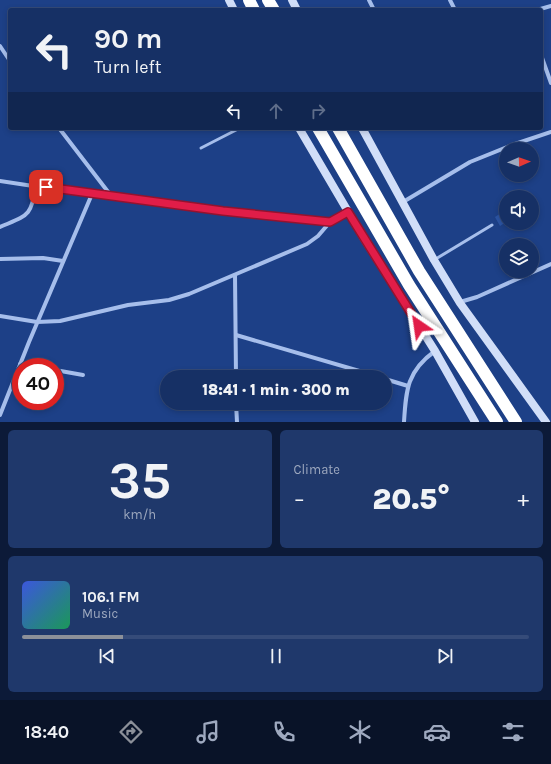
<!DOCTYPE html>
<meta charset="utf-8">
<style>
:root{--surface:#163065;--page:#1f386b;--text:#f1f3f6;--muted:#9ea9bf;--line:#354b79;--accent:#8c9099}
body{margin:0;font-family:Karla,sans-serif;background:var(--page);color:var(--text);height:100vh;display:flex;flex-direction:column;font-size:15px;white-space:nowrap}
*{box-sizing:border-box;margin:0}
p{font-size:13px;color:var(--muted)}
.icon{flex:none;width:22px;height:22px;fill:none;stroke:currentColor;stroke-width:2;stroke-linecap:round;stroke-linejoin:round}
.map{position:relative;height:422px;overflow:hidden}
.details{display:flex;flex-direction:column;gap:8px;padding:8px;background:#0c1a38;flex:1}
.details>*{flex:none}
.top-card{position:absolute;left:8px;top:8px;width:535px;height:122px;border-radius:4px;box-shadow:0 2px 6px #0003,0 0 0 1px var(--line);background:#163065;color:var(--text);overflow:hidden}
.needle{width:26px;rotate:88deg}
.buttons{position:absolute;left:499px;top:142px;display:grid;gap:8px}
.buttons a{display:grid;place-items:center;width:40px;height:40px;border-radius:50%;background:var(--surface);box-shadow:0 2px 6px #0003,0 0 0 1px var(--line);font-size:20px}
.speed{position:absolute;left:12px;top:358px;display:flex;gap:8px;font-size:20px;font-weight:700;text-align:center}
.speed>*{display:grid;place-content:center;width:52px;height:52px;border-radius:50%;background:var(--surface);box-shadow:0 2px 6px #0003,0 0 0 1px var(--line);line-height:1}
.speed .limit{border:6px solid #d22;background:#fff;color:#111}
.pin{position:absolute;display:grid;place-items:center;width:34px;height:34px;color:#fff;margin:-17px;border-radius:8px;box-shadow:0 2px 6px #0006}
.me{position:absolute;width:44px;margin:-22px;rotate:328deg;stroke-linejoin:round;filter:drop-shadow(0 0 3px #0008)}
.turn{display:flex;align-items:center;gap:14px;height:84px;padding:0 20px;font-size:18px}
.turn .icon{width:52px;height:52px;stroke-width:2.5}
.turn b{display:block;font-size:28px;line-height:34px}
.lanes{display:flex;align-items:center;height:38px;padding:0 20px;background:#0003;justify-content:center;gap:20px;direction:ltr}
.lanes .off{opacity:.35}
.big{font-size:30px;font-weight:800;line-height:1.1}
.details .card{flex:1;display:flex;flex-direction:column;justify-content:center;gap:6px;min-width:0;padding:0 14px;border-radius:6px;background:var(--page)}
.details .dial{align-items:center;gap:0}
.dial b{font-size:52px;line-height:1}
.song{display:flex;align-items:center;gap:12px}
.cover{width:48px;height:48px;border-radius:6px;background:linear-gradient(135deg,hsl(230 70% 55%),hsl(150 70% 35%))}
.played{height:4px;border-radius:2px;background:linear-gradient(90deg,var(--accent) 20%,var(--line) 20%)}
.keys{display:flex;justify-content:space-around;direction:ltr}
.heat{display:flex;justify-content:space-between;align-items:center;font-size:22px;direction:ltr}
.details .tiles{flex:1;display:grid;gap:8px;grid-template-columns:1fr 1fr}
.card:last-child{grid-column:span 2}
.trip{position:absolute;left:160px;top:370px;width:232px;height:40px;border-radius:20px;background:var(--surface);box-shadow:0 2px 6px #0003,0 0 0 1px var(--line);font-weight:800;line-height:40px;text-align:center}
.tabs{display:flex;height:64px;justify-content:space-around;align-items:center;background:#091328;color:var(--muted)}
.tabs .icon{width:28px;height:28px}
.tabs .current{color:var(--accent)}
.tabs b{font-size:18px;color:var(--text)}
.map>svg:first-child{display:block}
.building{fill:#2c55a5}
.lines{fill:none;stroke-linecap:round;stroke-linejoin:round}
.lane{stroke:#a6beeb;stroke-width:3}
.street{stroke:#a6beeb;stroke-width:4}
.secondary{stroke:#d1def8;stroke-width:8}
.highway{stroke:#fff;stroke-width:12}
.route-casing{stroke:#92132f;stroke-width:10}
.route{stroke:#e11d48;stroke-width:7}
</style>
<div class="map">
<svg width="551" height="422" viewBox="0 0 551 422">
<rect width="100%" height="100%" fill="#1d4087"/>
<!-- building -->
<g class="building">
<path d="M506,205v17l-6,4 -5,-9 6,-4 -3,-4z"/>
<path d="M508,223h15l-11,7z"/>
</g>
<g class="lines">
<!-- lane -->
<g class="lane">
<path d="M201,148l39,-20"/>
<path d="M434,260l58,-35"/>
</g>
<!-- street -->
<g class="street">
<path d="M369,0l5,10"/>
<path d="M450,0l5,10"/>
<path d="M537,10l14,-4"/>
<path d="M0,46l10,15"/>
<path d="M541,55l10,28"/>
<path d="M59,128l53,69"/>
<path d="M0,181l112,17 218,24 18,-10"/>
<path d="M403,202l67,-40 42,-17 39,-13"/>
<path d="M0,227c28,-12 31,-10 36,-41"/>
<path d="M0,259l43,-1 20,3"/>
<path d="M235,275l1,102"/>
<path d="M460,302l17,-5 74,-33"/>
<path d="M0,316l37,6 23,-1 68,-16 41,-5 20,-6 118,-50 11,-8 12,-14"/>
<path d="M236,335l144,42"/>
<path d="M20,364l18,3"/>
<path d="M55,370l28,5"/>
<path d="M385,379l23,7"/>
<path d="M236,403l1,19"/>
<path d="M0,415l29,-73 63,-148"/>
<path d="M404,422c2,-32 3,-51 31,-71"/>
</g>
<!-- secondary -->
<g class="secondary">
<path d="M229,0l5,10"/>
<path d="M292,0l5,10"/>
<path d="M299,128l64,109 72,114 40,71"/>
<path d="M362,128l72,132 26,43 86,119"/>
</g>
<!-- highway -->
<g class="highway">
<path d="M249,0l5,10"/>
<path d="M268,0l6,10"/>
<path d="M318,128l91,157 88,137"/>
<path d="M338,128l81,143 97,151"/>
</g>
</g>
<g class="lines">
<defs>
<path id="route" d="M46,187l177,24 107,11 18,-10 71,114"/>
</defs>
<!-- route casing -->
<use href="#route" class="route-casing"/>
<!-- route -->
<use href="#route" class="route"/>
</g>
</svg>
<div class="buttons">
<a><svg class="needle" viewBox="-14 -14 28 28"><path d="M0-13l5 13h-10z" fill="#e53935"/><path d="M0 13l5-13h-10z" fill="#9ea9bf"/></svg></a>
<a><svg class="icon" aria-label="sound" viewBox="0 0 24 24"><path d="M4 9h4l5-4v14l-5-4H4zM17 9q2 3 0 6"/></svg></a>
<a><svg class="icon" aria-label="layers" viewBox="0 0 24 24"><path d="M12 4l9 5-9 5-9-5zM3 14l9 5 9-5"/></svg></a>
</div>
<div class="speed"><div class="limit">40</div></div>
<div class="pin" style="left:46px;top:187px;background:#d93025"><svg class="icon" aria-label="arrive" viewBox="0 0 24 24"><path d="M6 21V4h12l-3 4 3 4H6"/></svg></div>
<svg class="me" style="left:419px;top:326px" viewBox="-20 -20 40 40"><path d="M0-17L14 15 0 8-14 15z" fill="#e11d48" stroke="#fff" stroke-width="4"/></svg>
<div class="trip">18:41 · 1 min · 300 m</div>
<div class="top-card">
<div class="turn"><svg class="icon" aria-label="left" viewBox="0 0 24 24"><path d="M17 20v-9H6M10 6l-5 5 5 5"/></svg><div><b>90 m</b>Turn left</div></div>
<div class="lanes"><svg class="icon" aria-label="left" viewBox="0 0 24 24"><path d="M17 20v-9H6M10 6l-5 5 5 5"/></svg><svg class="icon off" aria-label="ahead" viewBox="0 0 24 24"><path d="M12 20V5M6 11l6-6 6 6"/></svg><svg class="icon off" aria-label="right" viewBox="0 0 24 24"><path d="M7 20v-9h11M14 6l5 5-5 5"/></svg></div>
</div>
</div>
<section class="details">
<div class="tiles">
<div class="card dial"><b>35</b><p>km/h</p></div>
<div class="card"><p>Climate</p>
<div class="heat"><a>−</a><b class="big">20.5°</b><a>+</a></div>
</div>
<div class="card">
<div class="song"><i class="cover"></i><div><b>106.1 FM</b><p>Music</p></div></div>
<div class="played"></div>
<div class="keys"><svg class="icon" aria-label="previous" viewBox="0 0 24 24"><path d="M18 5L8 12l10 7zM5 5v14"/></svg><svg class="icon" aria-label="pause" viewBox="0 0 24 24"><path d="M8 5v14M16 5v14"/></svg><svg class="icon" aria-label="next" viewBox="0 0 24 24"><path d="M6 5l10 7-10 7zM19 5v14"/></svg></div>
</div>
</div>
</section>
<nav class="tabs">
<b>18:40</b>
<svg class="icon current" aria-label="directions" viewBox="0 0 24 24"><path d="M12 3l9 9-9 9-9-9zM9 14v-3h6M13 9l2 2-2 2"/></svg>
<svg class="icon" aria-label="music" viewBox="0 0 24 24"><path d="M9 18V5l10-2v13"/><circle cx="6" cy="18" r="3"/><circle cx="16" cy="16" r="3"/></svg>
<svg class="icon" aria-label="phone" viewBox="0 0 24 24"><path d="M5 4h4l2 5-3 2q2 4 5 5l2-3 5 2v4C11 20 4 13 5 4z"/></svg>
<svg class="icon" aria-label="climate" viewBox="0 0 24 24"><path d="M12 3v18M4 7l16 10M4 17L20 7"/></svg>
<svg class="icon" aria-label="car" viewBox="0 0 24 24"><path d="M5 17H2v-5l4-1 3-4h7l3 4 3 1v5h-3M9 17h6M6 11h13"/><circle cx="7" cy="17" r="2"/><circle cx="17" cy="17" r="2"/></svg>
<svg class="icon" aria-label="filters" viewBox="0 0 24 24"><path d="M4 7h16M4 17h16"/><circle cx="9" cy="7" r="2"/><circle cx="15" cy="17" r="2"/></svg>
</nav>
